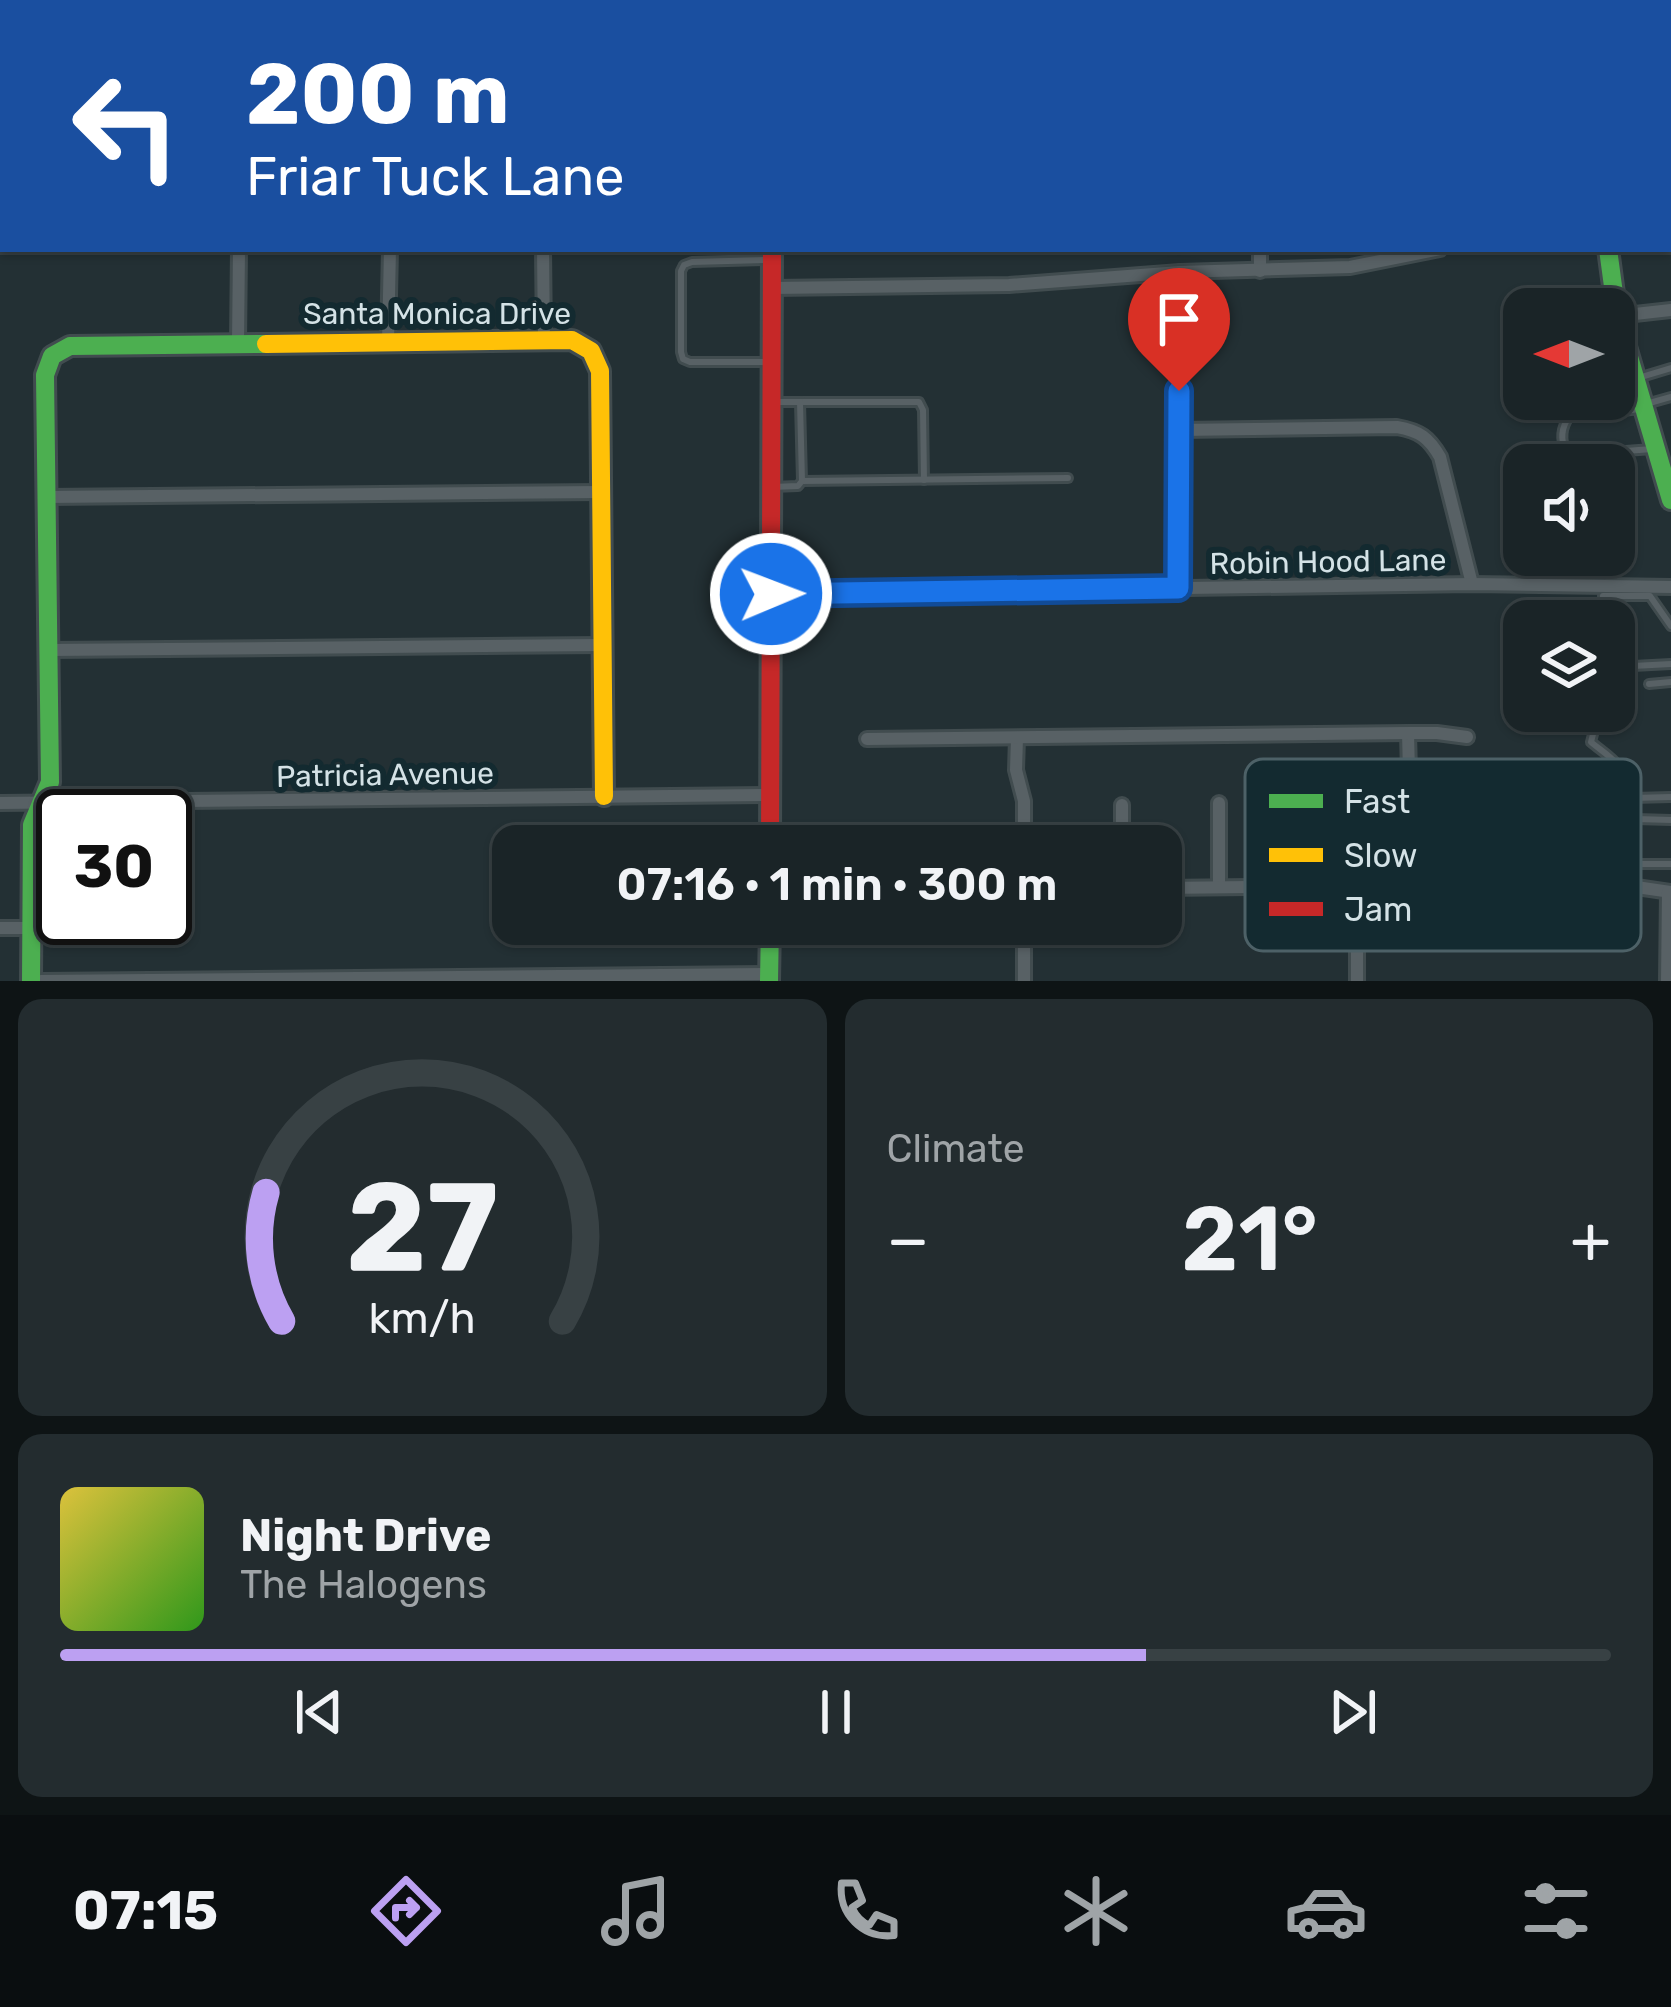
<!DOCTYPE html>
<meta charset="utf-8">
<style>
:root{--surface:#1a2427;--page:#232c2f;--text:#f1f3f6;--muted:#9fa4a7;--line:#384144;--accent:#bca0f2}
body{margin:0;font-family:Rubik,sans-serif;background:var(--page);color:var(--text);height:100vh;display:flex;flex-direction:column;font-size:45px;white-space:nowrap}
*{box-sizing:border-box;margin:0}
p{font-size:39px;color:var(--muted)}
.icon{flex:none;width:66px;height:66px;fill:none;stroke:currentColor;stroke-width:2;stroke-linecap:round;stroke-linejoin:round}
.map{position:relative;height:981px;overflow:hidden}
.side{display:flex;flex-direction:column;gap:18px;padding:18px;background:#0e1415;flex:1}
.side>*{flex:none}
.guide{position:absolute;left:0px;top:0px;width:1671px;height:252px;box-shadow:0 3px 9px #0004,0 0 0 3px var(--line);background:#1a4fa0;color:#fff;overflow:hidden}
.needle{width:78px;rotate:270deg}
.controls{position:absolute;left:1503px;top:288px;display:grid;gap:24px}
.controls a{display:grid;place-items:center;width:132px;height:132px;border-radius:24px;background:var(--surface);box-shadow:0 3px 9px #0004,0 0 0 3px var(--line);font-size:60px}
.speed{position:absolute;left:36px;top:789px;display:flex;gap:24px;font-size:60px;font-weight:700;text-align:center}
.speed>*{display:grid;place-content:center;width:156px;height:156px;border-radius:50%;background:var(--surface);box-shadow:0 3px 9px #0004,0 0 0 3px var(--line);line-height:1}
.speed .limit{border:6px solid #111;border-radius:18px;background:#fff;color:#111}
.pin{position:absolute;display:grid;place-items:center;width:102px;height:102px;color:#fff;margin:-123px -51px;border-radius:50% 50% 50% 0;rotate:-45deg;box-shadow:0 0 12px #0007}
.pin .icon{rotate:45deg}
.me{position:absolute;width:132px;margin:-66px;rotate:89deg;stroke-linejoin:round;filter:drop-shadow(0 0 9px #0008)}
.turn{display:flex;align-items:center;gap:42px;height:252px;padding:0 48px;font-size:54px}
.turn .icon{width:156px;height:156px;stroke-width:2.5}
.turn b{display:block;font-size:84px;line-height:102px}
.big{font-size:90px;font-weight:600;line-height:1.1}
.side .widget{flex:1;display:flex;flex-direction:column;justify-content:center;gap:18px;min-width:0;padding:0 42px;border-radius:24px;background:var(--page)}
.side .dial{align-items:center;gap:0}
.dial svg{height:312px;overflow:visible;fill:none;stroke:var(--line);stroke-width:7;stroke-linecap:round;text-anchor:middle}
.dial text{fill:var(--text);stroke:none}
.song{display:flex;align-items:center;gap:36px}
.cover{width:144px;height:144px;border-radius:18px;background:linear-gradient(135deg,hsl(50 70% 55%),hsl(110 70% 35%))}
.played{height:12px;border-radius:6px;background:linear-gradient(90deg,var(--accent) 70%,var(--line) 70%)}
.keys{display:flex;justify-content:space-around;direction:ltr}
.heat{display:flex;justify-content:space-between;align-items:center;font-size:66px;direction:ltr}
.side .tiles{flex:1;display:grid;gap:18px;grid-template-columns:1fr 1fr}
.widget:last-child{grid-column:span 2}
.trip{position:absolute;left:492px;top:825px;width:690px;height:120px;border-radius:24px;background:var(--surface);box-shadow:0 3px 9px #0004,0 0 0 3px var(--line);font-weight:600;line-height:120px;text-align:center}
.dock{display:flex;height:192px;justify-content:space-around;align-items:center;background:#0a0e10;color:var(--muted)}
.dock .icon{width:84px;height:84px}
.dock .current{color:var(--accent)}
.dock b{font-size:54px;color:var(--text)}
.map>svg:first-child{display:block}
.lines{fill:none;stroke-linecap:round;stroke-linejoin:round}
.lane-casing{stroke:#414c4f;stroke-width:12}
.street-casing{stroke:#414c4f;stroke-width:18}
.fast-casing{stroke:#414c4f;stroke-width:24}
.slow-casing{stroke:#414c4f;stroke-width:24}
.jam-casing{stroke:#414c4f;stroke-width:24}
.lane{stroke:#586165;stroke-width:6}
.street{stroke:#586165;stroke-width:12}
.fast{stroke:#4caf50;stroke-width:18}
.slow{stroke:#ffc107;stroke-width:18}
.jam{stroke:#c62828;stroke-width:18}
.route-casing{stroke:#114b97;stroke-width:30}
.route{stroke:#1a73e8;stroke-width:21}
.labels{text-anchor:middle;stroke-width:12;stroke-linejoin:round;paint-order:stroke}
.street-label{font-size:30px;fill:#d4e2e6;stroke:#132a30}
.key{fill:#132a30;stroke:#4d6167;stroke-width:3}
.key-label{font-size:33px;fill:#d4e2e6}
</style>
<div class="map">
<svg width="1671" height="981" viewBox="0 0 1671 981">
<rect width="100%" height="100%" fill="#233034"/>
<g class="lines">
<defs>
<g id="lane">
<path d="M613,0v3"/>
<path d="M648,0v3"/>
<path d="M686,0v3"/>
<path d="M482,3v-3"/>
<path d="M526,3l1,-3"/>
<path d="M839,3v-3"/>
<path d="M1142,3v-3"/>
<path d="M1668,223l3,16"/>
<path d="M765,260l-73,2 -8,3 -3,6v81l2,7 7,3h78"/>
<path d="M1524,333l-7,1 7,41"/>
<path d="M1614,373l15,-3"/>
<path d="M1638,378l33,-10"/>
<path d="M800,402h119l4,8 1,70"/>
<path d="M1646,404l25,-7"/>
<path d="M1640,409l-71,8c-8,11 -9,22 -3,35l7,3 79,-6"/>
<path d="M802,481l266,-3"/>
<path d="M772,487l26,-1 4,-5 -2,-79h-25"/>
<path d="M1603,596h47l21,30"/>
<path d="M1603,597v24"/>
<path d="M1614,667l57,-3"/>
<path d="M1649,684l22,-2"/>
<path d="M1614,686h16"/>
<path d="M1599,711l-8,31c9,8 23,16 29,26 17,29 16,63 15,96h36"/>
<path d="M1633,798l38,-1"/>
<path d="M1636,819l35,1"/>
</g>
<g id="street">
<path d="M55,3v-3"/>
<path d="M240,3v-3"/>
<path d="M393,3v-3"/>
<path d="M1261,3v-3"/>
<path d="M1596,3l24,-3"/>
<path d="M543,249l1,91"/>
<path d="M1260,271v-22"/>
<path d="M772,288l237,-3 171,-13 170,-5 90,-18"/>
<path d="M1617,316l54,-6"/>
<path d="M388,342l2,-93"/>
<path d="M238,344l1,-95"/>
<path d="M1179,430l218,-3c23,4 32,11 43,30l32,127"/>
<path d="M47,497l554,-5"/>
<path d="M1178,588l2,-316"/>
<path d="M771,594l701,-10 199,3"/>
<path d="M49,650l554,-5"/>
<path d="M1408,733l1,39 5,19 1,93"/>
<path d="M1017,738l-1,32 8,31v45"/>
<path d="M867,739l541,-6h29l30,4"/>
<path d="M0,803l770,-8"/>
<path d="M1122,846v-41"/>
<path d="M1512,883v-89"/>
<path d="M1609,883l1,-83"/>
<path d="M1316,886l1,-84"/>
<path d="M1219,887v-84"/>
<path d="M1357,887v94"/>
<path d="M1161,888l448,-5 62,9"/>
<path d="M0,928h32"/>
<path d="M41,981l728,-7"/>
<path d="M1024,981v-57"/>
<path d="M1667,981l1,-89"/>
</g>
<g id="fast">
<path d="M772,0v3"/>
<path d="M1608,249l9,67 54,184"/>
<path d="M31,981l1,-156 18,-43 -5,-407 7,-19 18,-10 196,-2"/>
<path d="M769,981l1,-57"/>
</g>
<g id="slow">
<path d="M1592,3h4"/>
<path d="M266,344l306,-4 19,11 9,20 4,425"/>
</g>
<g id="jam">
<path d="M1288,0l122,3"/>
<path d="M770,846l2,-597"/>
</g>
</defs>
<!-- lane casing -->
<use href="#lane" class="lane-casing"/>
<!-- street casing -->
<use href="#street" class="street-casing"/>
<!-- fast casing -->
<use href="#fast" class="fast-casing"/>
<!-- slow casing -->
<use href="#slow" class="slow-casing"/>
<!-- jam casing -->
<use href="#jam" class="jam-casing"/>
<!-- lane -->
<use href="#lane" class="lane"/>
<!-- street -->
<use href="#street" class="street"/>
<!-- fast -->
<use href="#fast" class="fast"/>
<!-- slow -->
<use href="#slow" class="slow"/>
<!-- jam -->
<use href="#jam" class="jam"/>
</g>
<g class="lines">
<defs>
<path id="route" d="M771,594l407,-6 1,-197"/>
</defs>
<!-- route casing -->
<use href="#route" class="route-casing"/>
<!-- route -->
<use href="#route" class="route"/>
</g>
<g class="labels">
<!-- street labels -->
<g class="street-label">
<text x="437" y="324">Santa Monica Drive</text>
<text transform="translate(1328 562) rotate(-1)" y="10">Robin Hood Lane</text>
<text transform="translate(385 775) rotate(-1)" y="10">Patricia Avenue</text>
</g>
</g>
<!-- legend -->
<rect x="1245" y="759" width="396" height="192" rx="18" class="key"/>
<rect x="1269" y="794" width="54" height="14" fill="#4caf50"/>
<rect x="1269" y="848" width="54" height="14" fill="#ffc107"/>
<rect x="1269" y="902" width="54" height="14" fill="#c62828"/>
<g class="key-label">
<text x="1344" y="813">Fast</text>
<text x="1344" y="867">Slow</text>
<text x="1344" y="921">Jam</text>
</g>
</svg>
<div class="controls">
<a><svg class="needle" viewBox="-14 -14 28 28"><path d="M0-13l5 13h-10z" fill="#e53935"/><path d="M0 13l5-13h-10z" fill="#9fa4a7"/></svg></a>
<a><svg class="icon" aria-label="sound" viewBox="0 0 24 24"><path d="M4 9h4l5-4v14l-5-4H4zM17 9q2 3 0 6"/></svg></a>
<a><svg class="icon" aria-label="layers" viewBox="0 0 24 24"><path d="M12 4l9 5-9 5-9-5zM3 14l9 5 9-5"/></svg></a>
</div>
<div class="speed"><div class="limit">30</div></div>
<div class="pin" style="left:1179px;top:391px;background:#d93025"><svg class="icon" aria-label="arrive" viewBox="0 0 24 24"><path d="M6 21V4h12l-3 4 3 4H6"/></svg></div>
<svg class="me" style="left:771px;top:594px" viewBox="-20 -20 40 40"><circle r="17" fill="#1a73e8" stroke="#fff" stroke-width="3"/><path d="M0-11L8 9 0 5-8 9z" fill="#fff"/></svg>
<div class="trip">07:16 · 1 min · 300 m</div>
<div class="guide">
<div class="turn"><svg class="icon" aria-label="left" viewBox="0 0 24 24"><path d="M17 20v-9H6M10 6l-5 5 5 5"/></svg><div><b>200 m</b>Friar Tuck Lane</div></div>
</div>
</div>
<section class="side">
<div class="tiles">
<div class="widget dial"><svg viewBox="0 0 100 80">
<path d="M14 69A42 42 0 1 1 86 69"/>
<path d="M14 69A42 42 0 0 1 10 36" stroke="#bca0f2"/>
<text x="50" y="56" font-size="32" font-weight="700">27</text>
<text x="50" y="72" font-size="11">km/h</text>
</svg></div>
<div class="widget"><p>Climate</p>
<div class="heat"><a>−</a><b class="big">21°</b><a>+</a></div>
</div>
<div class="widget">
<div class="song"><i class="cover"></i><div><b>Night Drive</b><p>The Halogens</p></div></div>
<div class="played"></div>
<div class="keys"><svg class="icon" aria-label="previous" viewBox="0 0 24 24"><path d="M18 5L8 12l10 7zM5 5v14"/></svg><svg class="icon" aria-label="pause" viewBox="0 0 24 24"><path d="M8 5v14M16 5v14"/></svg><svg class="icon" aria-label="next" viewBox="0 0 24 24"><path d="M6 5l10 7-10 7zM19 5v14"/></svg></div>
</div>
</div>
</section>
<nav class="dock">
<b>07:15</b>
<svg class="icon current" aria-label="directions" viewBox="0 0 24 24"><path d="M12 3l9 9-9 9-9-9zM9 14v-3h6M13 9l2 2-2 2"/></svg>
<svg class="icon" aria-label="music" viewBox="0 0 24 24"><path d="M9 18V5l10-2v13"/><circle cx="6" cy="18" r="3"/><circle cx="16" cy="16" r="3"/></svg>
<svg class="icon" aria-label="phone" viewBox="0 0 24 24"><path d="M5 4h4l2 5-3 2q2 4 5 5l2-3 5 2v4C11 20 4 13 5 4z"/></svg>
<svg class="icon" aria-label="climate" viewBox="0 0 24 24"><path d="M12 3v18M4 7l16 10M4 17L20 7"/></svg>
<svg class="icon" aria-label="car" viewBox="0 0 24 24"><path d="M5 17H2v-5l4-1 3-4h7l3 4 3 1v5h-3M9 17h6M6 11h13"/><circle cx="7" cy="17" r="2"/><circle cx="17" cy="17" r="2"/></svg>
<svg class="icon" aria-label="filters" viewBox="0 0 24 24"><path d="M4 7h16M4 17h16"/><circle cx="9" cy="7" r="2"/><circle cx="15" cy="17" r="2"/></svg>
</nav>
